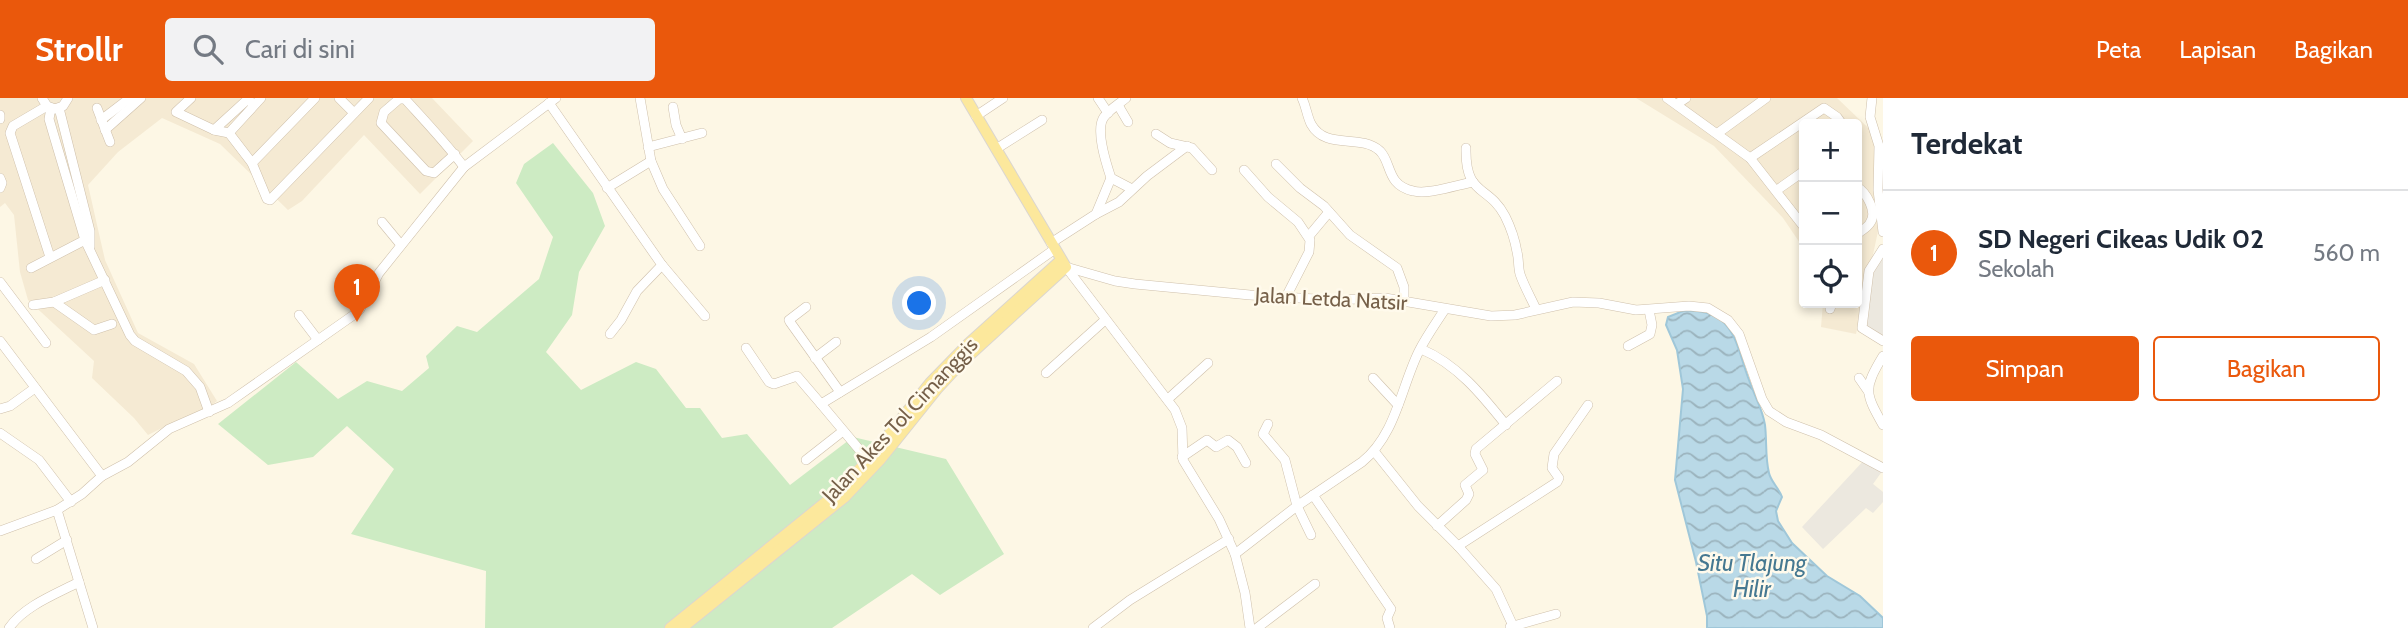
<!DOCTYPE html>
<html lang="id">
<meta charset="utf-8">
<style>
body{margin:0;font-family:Cabin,sans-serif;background:#f2f2f3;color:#1f2937}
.controls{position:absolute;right:21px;top:21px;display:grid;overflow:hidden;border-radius:7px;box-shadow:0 4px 10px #0003}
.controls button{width:63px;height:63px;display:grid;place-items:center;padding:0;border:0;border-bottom:2px solid #e0e1e3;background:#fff;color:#1f2937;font:35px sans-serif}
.you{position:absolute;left:920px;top:206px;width:24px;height:24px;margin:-18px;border:5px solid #fff;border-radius:50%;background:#1a73e8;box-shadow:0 0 0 10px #1a73e833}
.badge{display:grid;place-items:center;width:46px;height:46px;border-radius:50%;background:#ea580c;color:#fff;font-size:23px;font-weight:700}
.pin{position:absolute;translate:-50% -58px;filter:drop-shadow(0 2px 4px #0008)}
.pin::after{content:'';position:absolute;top:37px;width:24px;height:21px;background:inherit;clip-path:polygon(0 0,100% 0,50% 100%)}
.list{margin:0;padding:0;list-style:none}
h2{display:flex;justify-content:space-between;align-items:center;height:91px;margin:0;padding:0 28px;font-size:30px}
h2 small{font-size:23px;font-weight:400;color:#747a83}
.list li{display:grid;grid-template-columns:46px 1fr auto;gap:21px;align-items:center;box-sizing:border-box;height:126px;padding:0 28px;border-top:2px solid #e0e1e3}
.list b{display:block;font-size:26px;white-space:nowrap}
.list p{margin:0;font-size:23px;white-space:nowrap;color:#747a83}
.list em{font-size:23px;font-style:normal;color:#747a83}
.actions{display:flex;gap:14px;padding:21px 28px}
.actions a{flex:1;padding:16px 0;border:2px solid #ea580c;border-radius:7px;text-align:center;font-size:24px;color:#ea580c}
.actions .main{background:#ea580c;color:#fff}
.icon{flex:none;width:38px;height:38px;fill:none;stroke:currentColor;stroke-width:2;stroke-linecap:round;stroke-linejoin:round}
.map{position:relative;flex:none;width:1883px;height:530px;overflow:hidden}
header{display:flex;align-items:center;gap:42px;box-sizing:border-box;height:98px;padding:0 35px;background:#ea580c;color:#fff}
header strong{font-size:33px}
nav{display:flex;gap:38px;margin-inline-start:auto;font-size:24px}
.search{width:490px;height:63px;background:#f2f2f3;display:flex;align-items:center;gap:18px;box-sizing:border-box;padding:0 24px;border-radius:7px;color:#747a83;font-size:26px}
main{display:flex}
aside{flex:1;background:#fff}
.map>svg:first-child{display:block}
.residential{fill:#f5ead3}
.industrial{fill:#ece8df}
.green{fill:#cdebc3}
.water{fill:url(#water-waves);stroke:#9fc7d9;stroke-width:2}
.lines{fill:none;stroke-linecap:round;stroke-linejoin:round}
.minor-casing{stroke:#cfc0ab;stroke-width:10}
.major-casing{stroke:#dbd6d0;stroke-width:12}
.minor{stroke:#fff;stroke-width:9}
.major{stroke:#fce89c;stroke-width:10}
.labels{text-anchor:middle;stroke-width:5;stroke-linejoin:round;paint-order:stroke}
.street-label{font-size:21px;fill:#766049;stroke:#fffaec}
.water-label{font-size:23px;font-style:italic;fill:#457891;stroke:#fffaec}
</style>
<header>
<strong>Strollr</strong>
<div class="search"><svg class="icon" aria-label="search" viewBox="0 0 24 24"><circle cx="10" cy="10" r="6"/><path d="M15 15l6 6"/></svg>Cari di sini</div>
<nav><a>Peta</a><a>Lapisan</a><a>Bagikan</a></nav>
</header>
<main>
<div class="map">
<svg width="1883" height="530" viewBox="0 0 1883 530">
<defs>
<pattern id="water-waves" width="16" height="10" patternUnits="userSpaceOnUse" patternTransform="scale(1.75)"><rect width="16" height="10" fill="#b9d9e7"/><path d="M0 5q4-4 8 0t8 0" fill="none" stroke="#9bb3bd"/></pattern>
</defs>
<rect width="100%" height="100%" fill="#fdf7e5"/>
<!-- residential -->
<g class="residential">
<polygon points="0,0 432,0 473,43 420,96 364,37 302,103 288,112 220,46 162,20 118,54 88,87 105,162 138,235 194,266 217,303 199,317 170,326 148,337 134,320 92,280 94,263 28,202 20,174 14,117 5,105 0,109"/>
<polygon points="1636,0 1837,0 1882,43 1880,124 1856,236 1821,229 1823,205 1857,205 1857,26 1804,26 1804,151 1783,120 1714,48"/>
</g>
<!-- industrial -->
<g class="industrial">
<polygon points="1883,155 1883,242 1865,226 1867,183"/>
<polygon points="1867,359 1883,372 1873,386 1883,394 1883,404 1873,415 1866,410 1823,451 1802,429"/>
</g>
<!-- green -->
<polygon class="green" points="553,45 593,95 605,128 579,174 572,217 546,254 581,292 636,264 656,271 686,310 700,310 722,340 747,336 790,387 853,339 946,361 1004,456 940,497 912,476 832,530 485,530 486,473 351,436 394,371 347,328 313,359 268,367 218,326 296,264 338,301 367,283 402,293 429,270 426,258 457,228 477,234 539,181 553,139 516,85 524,66"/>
<!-- water -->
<path class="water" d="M1683,213C1735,210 1735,245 1749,282C1754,297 1763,312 1765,327C1767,344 1765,359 1769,375C1771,384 1779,390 1782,399L1776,413L1778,423L1792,445L1827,478L1860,498L1883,520V530H1707V518L1696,464L1675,382L1683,291L1677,252L1666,227L1668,219Z"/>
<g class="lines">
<defs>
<g id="minor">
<polyline points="42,0 47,8 55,11 63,8 68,0"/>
<polyline points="191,0 176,14 214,32"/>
<polyline points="339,0 354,15"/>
<polyline points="640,0 651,63 663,91 700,148"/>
<polyline points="1098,0 1108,15"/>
<path d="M1126,0C1119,6 1110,11 1104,19C1095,31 1106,65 1111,80L1132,91"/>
<path d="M1302,0C1306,8 1307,18 1311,26C1326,53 1360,35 1380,53C1392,65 1386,87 1413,93C1428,97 1457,87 1473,84"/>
<polyline points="1667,0 1750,60 1804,129"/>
<polyline points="1872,0 1870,19 1879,48 1878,92 1883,134"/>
<polyline points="549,5 662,167 637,193 621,222 610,236"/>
<polyline points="1677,6 1686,0"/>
<path d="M254,7L248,1L214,32L229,35C240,23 250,12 261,0"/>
<polyline points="1118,7 1128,24"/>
<polyline points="47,8 13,28 10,35 50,159"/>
<polyline points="673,9 676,27 682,41"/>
<polyline points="51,10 49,21 54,38 85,142 130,237 135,243 186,273 200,289 209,314"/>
<polyline points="59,10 90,133 90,149"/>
<polyline points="97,10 110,44"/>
<polyline points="0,17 0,21"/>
<polyline points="976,18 1003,0"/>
<polyline points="101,22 130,0"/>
<polyline points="105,32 141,0"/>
<polyline points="229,35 252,65 267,101 270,102 369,0"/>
<polyline points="1718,35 1766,0"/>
<polyline points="1156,36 1170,45 1192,50 1212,72"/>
<polyline points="648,49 702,35"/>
<path d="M1466,50C1465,99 1488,86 1505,118C1510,128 1515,142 1517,154C1519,161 1518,169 1520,176C1524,188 1531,200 1536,211"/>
<polyline points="996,51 1042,22"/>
<path d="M455,56L434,75L426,73L381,25L384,14L399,1H405C425,23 446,45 464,69"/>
<polyline points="1750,60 1824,10 1837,19 1842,26"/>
<polyline points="252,65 315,0"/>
<polyline points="1276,66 1300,90 1324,108 1350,137 1397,170 1404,189 1404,201"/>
<polyline points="1244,72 1268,99 1298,124 1310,142 1309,154 1286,199"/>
<polyline points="0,80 2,85 0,90"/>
<path d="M1857,89C1866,94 1878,114 1870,125C1868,129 1861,133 1857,136"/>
<polyline points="607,90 651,63"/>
<polyline points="1777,92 1804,73"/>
<polyline points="1096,116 1111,80"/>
<polyline points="382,124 401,147"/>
<polyline points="1309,138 1329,114"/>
<polyline points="1051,145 1096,116 1119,104 1147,78 1187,48"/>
<polyline points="1883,151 1869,173 1862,230 1883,243"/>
<polyline points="662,167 705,218"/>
<polyline points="1066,169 1115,183 1135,186 1250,197 1332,202 1385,200 1491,218 1515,217 1573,204 1599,205 1636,212 1689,208 1708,210 1728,222 1739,236 1762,301 1769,313 1786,324 1821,337 1883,370"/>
<polyline points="1066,169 1175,312 1182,330 1183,362 1219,421 1235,456 1245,495 1250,530"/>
<polyline points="31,170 85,142"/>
<polyline points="0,184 46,245"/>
<polyline points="54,204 94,232 112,226"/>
<polyline points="33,207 54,204 105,182"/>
<polyline points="806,209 789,222 790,224 840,294"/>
<polyline points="1830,211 1832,205"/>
<polyline points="299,217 318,242"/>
<polyline points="0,243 102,378"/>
<polyline points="1628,248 1650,236 1652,227 1649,212"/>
<polyline points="746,250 769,284 774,286 797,278 821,306"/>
<path d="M1421,251C1457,266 1482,297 1506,327"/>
<path d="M1883,258C1863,291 1865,295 1883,327"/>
<polyline points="815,260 836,244"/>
<polyline points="1046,275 1105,222"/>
<polyline points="1373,280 1398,307"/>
<polyline points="1859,280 1868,293"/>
<polyline points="1168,301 1208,265"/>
<polyline points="0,311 10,308 35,290"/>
<polyline points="1268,326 1263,336 1285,362 1297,408 1311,437"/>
<polyline points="0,335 39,362 71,404"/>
<polyline points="1374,353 1418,408 1458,448 1496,491 1514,530"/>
<polyline points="1182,359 1207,342 1216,349 1228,342 1237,349 1246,365"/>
<polyline points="806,362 843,333"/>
<polyline points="868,362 821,306 931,239 1055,151"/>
<polyline points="1313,397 1391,511 1387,520 1390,530"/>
<polyline points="57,412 93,530"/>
<polyline points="1437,428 1466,402 1469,396 1465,387 1483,372 1475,356 1476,351 1557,283"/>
<polyline points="0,433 57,412 82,396 102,378 128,364 169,331 228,305 355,216 360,211 379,175 464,69 556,0"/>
<polyline points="1458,448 1557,384 1559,380 1552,370 1554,356 1588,307"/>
<path d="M1235,456L1297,408L1362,364C1396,337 1401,289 1419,253C1426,239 1436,225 1445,211"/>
<polyline points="36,461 67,442"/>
<polyline points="1510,529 1556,516"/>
<path d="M9,530C24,508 56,496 79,484"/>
<polyline points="1093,530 1130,502 1229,441"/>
<polyline points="1257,530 1315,486"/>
</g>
<g id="major">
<polyline points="670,530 838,394 868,362 930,285 968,246 1061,162"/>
<polyline points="682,530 845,399 880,362 937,291 961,265 1066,169 966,0"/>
</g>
</defs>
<!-- minor casing -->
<use href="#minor" class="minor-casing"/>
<!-- major casing -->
<use href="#major" class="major-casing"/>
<!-- minor -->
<use href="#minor" class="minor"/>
<!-- major -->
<use href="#major" class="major"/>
</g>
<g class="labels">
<!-- street labels -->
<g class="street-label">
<text transform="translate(1331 201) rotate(3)" y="7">Jalan Letda Natsir</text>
<text transform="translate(900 322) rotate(-47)" y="7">Jalan Akes Tol Cimanggis</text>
</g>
<!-- water labels -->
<g class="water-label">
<text x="1752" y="473">Situ Tlajung<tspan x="1752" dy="26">Hilir</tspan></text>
</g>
</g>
</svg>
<div class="controls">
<button>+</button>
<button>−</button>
<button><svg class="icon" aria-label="locate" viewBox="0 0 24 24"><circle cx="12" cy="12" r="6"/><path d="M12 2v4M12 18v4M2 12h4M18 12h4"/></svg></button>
</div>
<div class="you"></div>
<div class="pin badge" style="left:357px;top:224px">1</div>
</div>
<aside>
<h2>Terdekat<small></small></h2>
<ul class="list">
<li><span class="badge">1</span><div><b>SD Negeri Cikeas Udik 02</b><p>Sekolah</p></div><em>560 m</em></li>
</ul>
<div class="actions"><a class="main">Simpan</a><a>Bagikan</a></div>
</aside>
</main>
